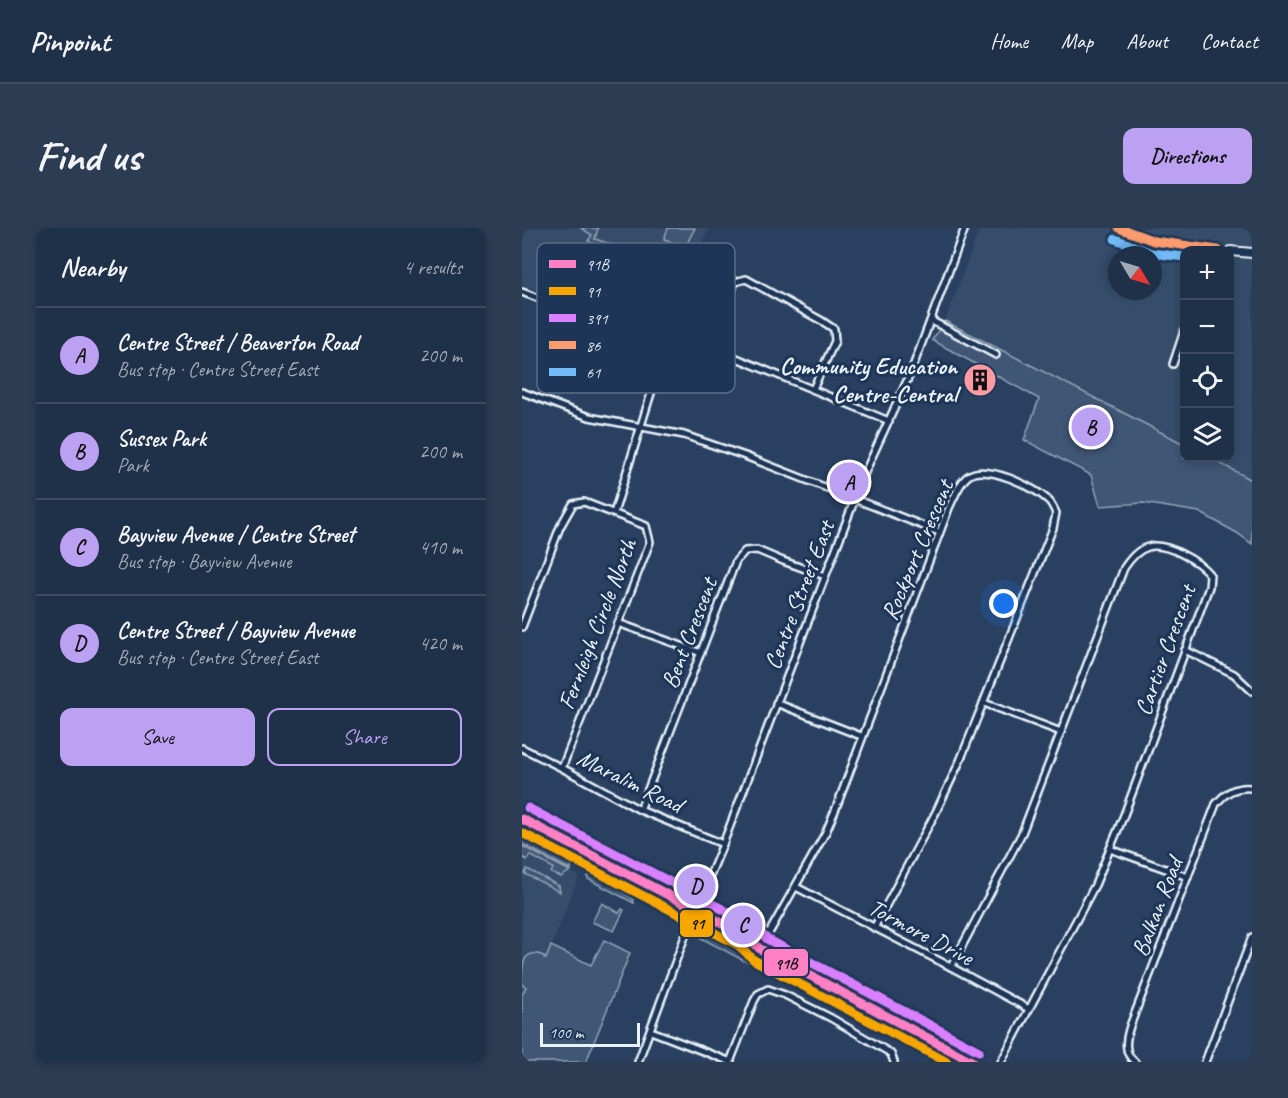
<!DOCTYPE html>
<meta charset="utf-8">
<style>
body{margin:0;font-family:Caveat,sans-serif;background:#2c3c53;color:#f1f3f6}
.controls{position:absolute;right:18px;top:18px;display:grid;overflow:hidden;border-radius:12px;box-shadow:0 3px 9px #0003}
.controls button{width:54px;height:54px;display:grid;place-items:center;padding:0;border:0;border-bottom:2px solid #3c4b61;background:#1f3049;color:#f1f3f6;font:30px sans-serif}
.compass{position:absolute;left:586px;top:18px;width:54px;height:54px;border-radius:50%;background:#1f3049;box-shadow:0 3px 9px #0003;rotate:128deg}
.scale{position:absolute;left:18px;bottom:15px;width:100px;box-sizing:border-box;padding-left:6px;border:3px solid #e8f1f8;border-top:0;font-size:16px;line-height:21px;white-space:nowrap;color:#e8f1f8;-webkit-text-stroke:4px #1d3557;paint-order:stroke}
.you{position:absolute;left:482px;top:376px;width:21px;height:21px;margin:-15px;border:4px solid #fff;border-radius:50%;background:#1a73e8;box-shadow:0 0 0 9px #1a73e833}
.badge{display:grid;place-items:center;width:39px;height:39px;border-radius:50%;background:#bca0f2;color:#111;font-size:20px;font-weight:700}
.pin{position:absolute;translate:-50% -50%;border:3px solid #fff;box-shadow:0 2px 6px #0006}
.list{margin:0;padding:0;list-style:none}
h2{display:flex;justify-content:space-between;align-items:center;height:78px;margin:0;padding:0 24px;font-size:26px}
h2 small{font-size:20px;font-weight:400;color:#a1a9b4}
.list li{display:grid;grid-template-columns:39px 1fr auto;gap:18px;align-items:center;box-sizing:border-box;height:96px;padding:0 24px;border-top:2px solid #3c4b61}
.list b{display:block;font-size:22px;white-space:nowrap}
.list p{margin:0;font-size:20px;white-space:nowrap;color:#a1a9b4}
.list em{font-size:20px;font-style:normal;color:#a1a9b4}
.actions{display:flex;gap:12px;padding:18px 24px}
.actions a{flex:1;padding:14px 0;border:2px solid #bca0f2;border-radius:12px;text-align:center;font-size:21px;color:#bca0f2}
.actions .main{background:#bca0f2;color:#111}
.icon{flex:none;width:33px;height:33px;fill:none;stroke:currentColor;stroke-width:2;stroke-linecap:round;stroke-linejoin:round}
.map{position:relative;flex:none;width:730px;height:834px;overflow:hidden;border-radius:12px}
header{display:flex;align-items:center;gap:36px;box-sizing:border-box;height:84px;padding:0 30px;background:#1f3049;border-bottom:2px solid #3c4b61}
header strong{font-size:28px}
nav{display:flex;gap:33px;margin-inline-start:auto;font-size:21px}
.intro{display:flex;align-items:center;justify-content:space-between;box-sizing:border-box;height:144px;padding:0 36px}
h1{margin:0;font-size:42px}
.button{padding:15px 27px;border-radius:12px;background:#bca0f2;color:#111;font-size:21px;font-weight:700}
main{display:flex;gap:36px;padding:0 36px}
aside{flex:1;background:#1f3049;border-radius:12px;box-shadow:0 3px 9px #0003}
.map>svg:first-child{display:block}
.built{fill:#364d6b;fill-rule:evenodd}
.green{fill:#415774;stroke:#94a4b6;stroke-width:1.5}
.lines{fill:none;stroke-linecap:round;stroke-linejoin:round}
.street-casing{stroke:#e8f1f8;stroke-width:10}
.secondary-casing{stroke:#e8f1f8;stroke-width:12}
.street{stroke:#1d3557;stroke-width:5}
.secondary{stroke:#1d3557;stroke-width:8}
.bus-1-casing{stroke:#1d3557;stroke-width:14}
.bus-2-casing{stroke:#1d3557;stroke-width:14}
.bus-3-casing{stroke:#1d3557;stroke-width:14}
.bus-4-casing{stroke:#1d3557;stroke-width:14}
.bus-5-casing{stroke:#1d3557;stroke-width:14}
.bus-1{stroke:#ff80c5;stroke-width:9}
.bus-2{stroke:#f7a600;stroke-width:9}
.bus-3{stroke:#d880ff;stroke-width:9}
.bus-4{stroke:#fc9b6d;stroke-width:9}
.bus-5{stroke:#73baf8;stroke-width:9}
.labels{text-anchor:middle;stroke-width:6;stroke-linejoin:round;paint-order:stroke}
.poi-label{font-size:24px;font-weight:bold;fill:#e8f1f8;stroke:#1d3557;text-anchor:end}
.street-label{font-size:24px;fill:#e8f1f8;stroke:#1d3557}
.key{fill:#1d3557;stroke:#5a6d87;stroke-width:1.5}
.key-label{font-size:16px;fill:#e8f1f8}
.line-badge{stroke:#1d3557;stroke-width:2}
.pale-badge-label{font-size:16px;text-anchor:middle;font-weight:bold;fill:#111}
</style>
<header>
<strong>Pinpoint</strong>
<nav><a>Home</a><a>Map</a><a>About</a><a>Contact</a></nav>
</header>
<div class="intro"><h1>Find us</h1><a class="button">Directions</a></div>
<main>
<aside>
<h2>Nearby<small>4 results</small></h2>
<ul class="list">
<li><span class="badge">A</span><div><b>Centre Street / Beaverton Road</b><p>Bus stop · Centre Street East</p></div><em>200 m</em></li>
<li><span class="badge">B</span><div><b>Sussex Park</b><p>Park</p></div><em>200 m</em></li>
<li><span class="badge">C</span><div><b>Bayview Avenue / Centre Street</b><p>Bus stop · Bayview Avenue</p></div><em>410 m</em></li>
<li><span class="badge">D</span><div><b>Centre Street / Bayview Avenue</b><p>Bus stop · Centre Street East</p></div><em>420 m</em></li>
</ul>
<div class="actions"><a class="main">Save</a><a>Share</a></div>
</aside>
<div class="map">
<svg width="730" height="834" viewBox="0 0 730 834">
<rect width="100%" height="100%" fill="#294061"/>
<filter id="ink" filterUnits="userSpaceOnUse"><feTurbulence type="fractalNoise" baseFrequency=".0167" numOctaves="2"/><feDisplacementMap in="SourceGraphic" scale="12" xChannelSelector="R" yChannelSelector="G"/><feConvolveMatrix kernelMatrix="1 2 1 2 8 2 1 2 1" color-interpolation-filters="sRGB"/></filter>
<g filter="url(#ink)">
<!-- built -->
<g class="built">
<polygon points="0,0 187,0 145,97 92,89 19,65 0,56"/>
<path d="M458,0H730V252L688,230H708V22H662V216L423,93ZM595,27H631V63H595Z"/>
<polygon points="0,618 57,648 11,765 64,834 0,834"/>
</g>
<!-- green -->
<g class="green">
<polygon points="59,0 76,0 73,11 101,20 97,27 126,39 124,46 74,35 80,21 66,13 70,7"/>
<polygon points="146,0 173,0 163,19 142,11"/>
<polygon points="423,93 662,216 662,230 688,230 730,252 730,316 715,305 677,284 621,275 578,278 569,247 502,212 517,171 410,112"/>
<polygon points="0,612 13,616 50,635 49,642 0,616"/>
<polygon points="0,618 48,643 39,649 29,645 31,640 8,627 5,632 0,629"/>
<polygon points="5,641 37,658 38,664 3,646"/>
<polygon points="69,646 72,646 111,671 112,675 66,651 65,649"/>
<polygon points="80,675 97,685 100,681 102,682 92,703 70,694"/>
<polygon points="181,704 418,827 427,834 413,834 179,710"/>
<path d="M82,712L108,725L64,834H0V767L4,759L0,757C0,738 0,719 22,728V730L24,731L29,718L69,737Z"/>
</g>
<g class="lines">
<defs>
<g id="street">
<polyline points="0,64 73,92 118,100 188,119 367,193"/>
<polyline points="410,93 474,127"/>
<polyline points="188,119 210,61 213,54 224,51 300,93 312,101 313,113 291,161"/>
<polyline points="651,136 662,103"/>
<polyline points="0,164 67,189 162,207 223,228 417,304"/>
<polyline points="92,285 147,107"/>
<polyline points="96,395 179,425"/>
<polyline points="0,399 38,299 51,276 62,274 124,298 128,314 40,540"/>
<polyline points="663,422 712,446 730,463"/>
<polyline points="254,475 339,508"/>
<polyline points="462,475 539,504"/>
<polyline points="0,520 40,540 118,582 201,616"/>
<polyline points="118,582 214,333 223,323 235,322 261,333 303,348"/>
<polyline points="588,621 666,649"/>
<polyline points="274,659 429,739 507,781"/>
<path d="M238,721L304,604L314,580L427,280C432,270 437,255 446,248C464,235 513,259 527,273C530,276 532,281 534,285L531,300L438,533L414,584L352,700"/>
<path d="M429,739L500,605L602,340C608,331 615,322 626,319C644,314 677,333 688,347L687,359L602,587L573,657L479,834"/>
<polyline points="129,803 209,834"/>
<polyline points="116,834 165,703 201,616 344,242 389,144 443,0"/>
<polyline points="208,834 232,773 236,766 246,761 263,767 309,790 365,823 369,826 372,834"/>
<path d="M613,834C601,825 604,811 608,798L694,576C704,564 714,558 730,560"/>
<polyline points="683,834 730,709"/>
</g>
<g id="secondary">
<polyline points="597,0 632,13 696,22"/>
<polyline points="708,23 730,25"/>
<polyline points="0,591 223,707 238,721 451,834"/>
<polyline points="0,603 218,717 234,719"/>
</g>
</defs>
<!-- street casing -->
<use href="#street" class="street-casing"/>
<!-- secondary casing -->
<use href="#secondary" class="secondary-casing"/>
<!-- street -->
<use href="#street" class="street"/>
<!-- secondary -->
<use href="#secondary" class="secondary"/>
<defs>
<polyline id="bus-1" points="0,591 223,707 238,721 451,834"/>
<polyline id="bus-2" points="0,605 216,717 232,732 425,834"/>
<polyline id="bus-3" points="6,580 229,696 245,711 457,823"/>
<polyline id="bus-4" points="597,0 632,13 696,22"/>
<polyline id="bus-5" points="593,11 629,25 662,29"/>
</defs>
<!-- bus-1 casing -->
<use href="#bus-1" class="bus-1-casing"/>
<!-- bus-2 casing -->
<use href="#bus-2" class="bus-2-casing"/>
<!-- bus-3 casing -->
<use href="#bus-3" class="bus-3-casing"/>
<!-- bus-4 casing -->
<use href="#bus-4" class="bus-4-casing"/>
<!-- bus-5 casing -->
<use href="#bus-5" class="bus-5-casing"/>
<!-- bus-1 -->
<use href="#bus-1" class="bus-1"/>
<!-- bus-2 -->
<use href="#bus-2" class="bus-2"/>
<!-- bus-3 -->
<use href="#bus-3" class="bus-3"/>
<!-- bus-4 -->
<use href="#bus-4" class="bus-4"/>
<!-- bus-5 -->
<use href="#bus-5" class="bus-5"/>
</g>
</g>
<!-- icons -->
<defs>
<symbol id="building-disc" viewBox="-11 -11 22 22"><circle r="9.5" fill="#ff9aa2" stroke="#1d3557"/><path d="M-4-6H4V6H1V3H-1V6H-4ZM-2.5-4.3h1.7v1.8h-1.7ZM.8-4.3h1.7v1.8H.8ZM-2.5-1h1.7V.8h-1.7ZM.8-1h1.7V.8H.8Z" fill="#111"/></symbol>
</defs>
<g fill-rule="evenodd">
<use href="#building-disc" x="439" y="133" width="38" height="38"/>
</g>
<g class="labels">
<!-- poi labels -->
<g class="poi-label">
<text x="435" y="146">Community Education<tspan x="435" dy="28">Centre-Central</tspan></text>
</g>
<!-- street labels -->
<g class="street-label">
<text transform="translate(395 322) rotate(-67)" y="8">Rockport Crescent</text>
<text transform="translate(277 367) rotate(-69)" y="8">Centre Street East</text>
<text transform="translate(75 396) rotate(-69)" y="8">Fernleigh Circle North</text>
<text transform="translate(167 405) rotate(-69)" y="8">Bent Crescent</text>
<text transform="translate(643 422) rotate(-70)" y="8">Cartier Crescent</text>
<text transform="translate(108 553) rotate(26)" y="8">Maralim Road</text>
<text transform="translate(635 679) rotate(-69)" y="8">Balkan Road</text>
<text transform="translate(399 704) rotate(28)" y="8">Tormore Drive</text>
</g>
</g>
<!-- legend -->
<rect x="15" y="15" width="198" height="150" rx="9" class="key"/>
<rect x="27" y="32" width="27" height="8" fill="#ff80c5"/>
<rect x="27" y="59" width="27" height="8" fill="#f7a600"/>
<rect x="27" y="86" width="27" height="8" fill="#d880ff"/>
<rect x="27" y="113" width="27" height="8" fill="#fc9b6d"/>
<rect x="27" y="140" width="27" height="8" fill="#73baf8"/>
<g class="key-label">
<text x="64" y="42">91B</text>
<text x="64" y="69">91</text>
<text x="64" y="96">391</text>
<text x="64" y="123">86</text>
<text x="64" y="150">61</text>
</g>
<g class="line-badge">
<rect x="157" y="681" width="35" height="29" rx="6" fill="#f7a600"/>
<rect x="241" y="720" width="46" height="29" rx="6" fill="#ff80c5"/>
</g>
<g class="pale-badge-label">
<text x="175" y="701">91</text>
<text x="264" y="741">91B</text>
</g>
</svg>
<div class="controls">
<button>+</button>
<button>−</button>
<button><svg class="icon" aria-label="locate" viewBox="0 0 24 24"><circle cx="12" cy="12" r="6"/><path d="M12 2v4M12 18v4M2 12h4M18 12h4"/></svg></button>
<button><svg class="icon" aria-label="layers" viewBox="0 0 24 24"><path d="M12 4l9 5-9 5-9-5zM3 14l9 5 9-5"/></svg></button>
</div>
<svg class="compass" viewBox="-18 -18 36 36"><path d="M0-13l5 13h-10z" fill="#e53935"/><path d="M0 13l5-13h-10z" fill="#a1a9b4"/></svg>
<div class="scale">100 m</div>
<div class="you"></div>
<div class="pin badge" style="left:327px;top:254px">A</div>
<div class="pin badge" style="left:569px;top:199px">B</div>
<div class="pin badge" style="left:221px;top:697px">C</div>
<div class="pin badge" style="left:174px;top:658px">D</div>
</div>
</main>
